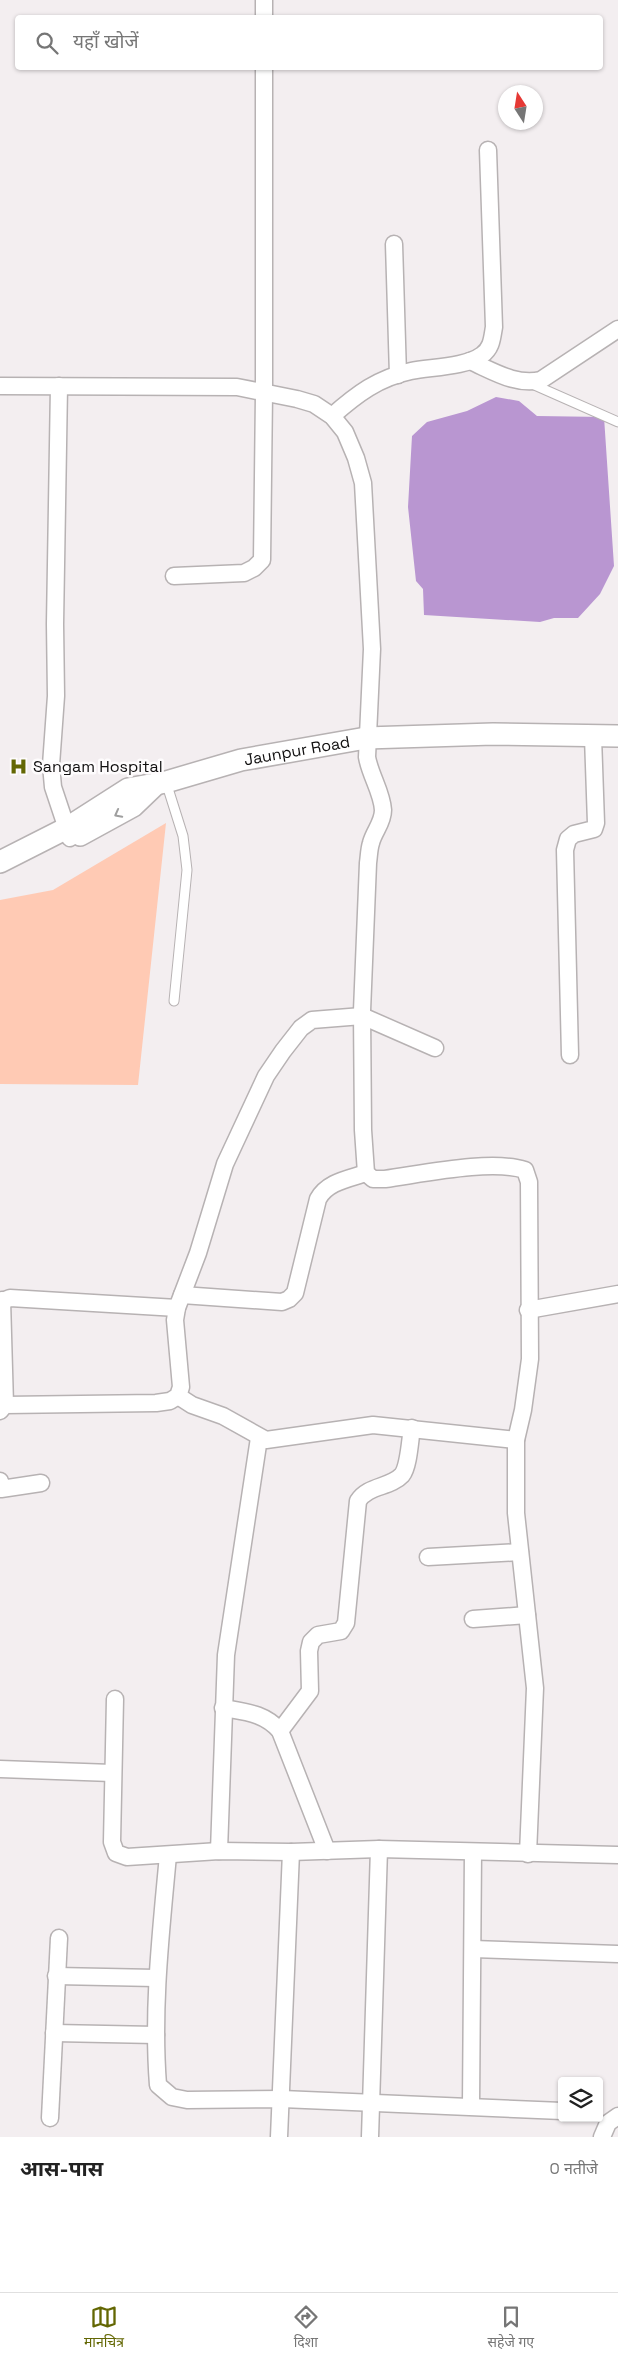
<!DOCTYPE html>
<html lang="hi">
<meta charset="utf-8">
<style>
body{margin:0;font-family:"Space Grotesk","Noto Sans Devanagari",sans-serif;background:#f2f2f2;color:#222}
.controls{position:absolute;right:15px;bottom:15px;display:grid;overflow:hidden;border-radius:5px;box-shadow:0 1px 4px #0004}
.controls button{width:45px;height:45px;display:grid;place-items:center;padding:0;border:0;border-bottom:1px solid #e0e0e0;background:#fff;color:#222;font:25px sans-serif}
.compass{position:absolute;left:498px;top:85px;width:45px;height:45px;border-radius:50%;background:#fff;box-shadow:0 1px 4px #0004;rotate:348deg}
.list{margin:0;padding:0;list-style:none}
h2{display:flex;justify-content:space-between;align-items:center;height:65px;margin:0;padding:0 20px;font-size:21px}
h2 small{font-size:16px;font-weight:400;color:#767676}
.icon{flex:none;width:28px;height:28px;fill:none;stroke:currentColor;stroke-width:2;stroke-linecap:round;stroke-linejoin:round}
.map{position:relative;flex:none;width:618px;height:2137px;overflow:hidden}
.search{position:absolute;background:#fff;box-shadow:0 1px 4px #0004;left:15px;right:15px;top:15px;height:55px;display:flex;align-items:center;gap:12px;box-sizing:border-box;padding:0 18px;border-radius:5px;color:#767676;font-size:19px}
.sheet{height:155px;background:#fff}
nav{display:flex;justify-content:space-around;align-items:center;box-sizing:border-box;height:70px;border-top:1px solid #e0e0e0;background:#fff;font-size:14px;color:#767676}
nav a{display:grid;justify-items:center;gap:2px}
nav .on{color:#636703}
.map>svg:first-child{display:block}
.green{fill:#ffcab4}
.water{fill:#b996d1}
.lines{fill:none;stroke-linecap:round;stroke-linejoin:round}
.service-casing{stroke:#b7b2b3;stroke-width:11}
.minor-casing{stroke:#b7b2b3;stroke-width:19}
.tertiary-casing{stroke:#b7b2b3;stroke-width:24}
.service{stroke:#fff;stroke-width:9}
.minor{stroke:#fff;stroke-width:16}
.tertiary{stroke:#fff;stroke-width:21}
.oneway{stroke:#9f9f9f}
.labels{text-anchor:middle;stroke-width:5;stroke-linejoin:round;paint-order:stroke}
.street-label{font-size:16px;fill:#100f0f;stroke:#fefcfd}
.poi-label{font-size:16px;fill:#100f0f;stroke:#fefcfd;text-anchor:start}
</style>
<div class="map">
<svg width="618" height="2137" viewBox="0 0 618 2137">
<rect width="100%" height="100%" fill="#f3eef0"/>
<!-- green -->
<polygon class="green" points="166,823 138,1085 0,1084 0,900 53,890"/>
<!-- water -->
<polygon class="water" points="496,397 519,401 537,416 604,417 614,566 600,594 578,618 554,618 540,622 424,615 423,589 416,581 408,507 412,436 427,422 467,411"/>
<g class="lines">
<defs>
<g id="service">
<polyline points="532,384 618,422"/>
<polyline points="166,782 183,836 187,870 174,1001"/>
</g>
<g id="minor">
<polyline points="264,0 264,18"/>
<polyline points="394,244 398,375"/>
<path d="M470,361C493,371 516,386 541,380L618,329"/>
<path d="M0,386L237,387L297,399L314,404L332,416L345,432L356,458L363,483L372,649L367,757C370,775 382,792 383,810C383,823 374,831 371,843C369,849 369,856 368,863L362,1011L363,1130L366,1173L373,1179H385C422,1174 491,1159 525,1170L529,1182L530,1359L523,1410L516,1440V1513L535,1688L528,1854"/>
<polyline points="59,386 55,624 56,696 51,765 53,787 70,838"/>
<path d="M332,416C357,394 378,378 411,371C431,367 466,367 482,355C492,348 492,338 494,327L488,150"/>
<polyline points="174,576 244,573 254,568 262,560 264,393 264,68"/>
<polyline points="570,1055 565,850 568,839 574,834 594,829 596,823 593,737"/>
<path d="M182,1295L282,1302L289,1299L295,1293L318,1199C327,1182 348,1179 366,1173"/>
<polyline points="2,1300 5,1405"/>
<polyline points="0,1302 10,1298 177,1308"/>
<polyline points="528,1310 618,1294"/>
<polyline points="178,1396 192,1405 223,1416 266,1440 373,1425 516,1440"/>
<polyline points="0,1411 5,1405 156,1403 170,1401 178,1396 181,1387 175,1320 177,1308 198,1253 225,1164 266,1076 283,1051 301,1028 312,1020 362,1016 435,1048"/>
<polyline points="0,1481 1,1489 41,1483"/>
<polyline points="428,1557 520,1552"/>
<polyline points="473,1619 527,1615"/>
<polyline points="115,1699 112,1842 116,1853 127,1857 219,1851 291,1852 379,1849 618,1855"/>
<path d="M223,1708C245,1712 265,1713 280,1731L327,1851"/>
<path d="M280,1731L310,1691L309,1651L311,1642L318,1635L341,1631L346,1623L358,1501C368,1485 390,1488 402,1475C409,1466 410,1439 412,1428"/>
<polyline points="0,1769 112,1773"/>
<polyline points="219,1851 226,1655 259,1438"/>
<path d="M168,1855C161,1932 152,2008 158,2085L172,2097L187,2100L282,2099L562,2111"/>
<polyline points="473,1949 618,1954"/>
<polyline points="56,1976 156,1978"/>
<polyline points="54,2033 156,2035"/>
<polyline points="471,2106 473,1852"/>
<polyline points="50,2118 59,1938"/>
<polyline points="279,2137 291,1852"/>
<polyline points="370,2137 379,1849"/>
<polyline points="602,2137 608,2123 618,2116"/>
</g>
<g id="tertiary">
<polyline points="80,835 133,806 156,784"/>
<path id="s1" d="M0,862L67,828L128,789L166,782L241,760L366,738L493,734L618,736"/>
</g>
</defs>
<!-- service casing -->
<use href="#service" class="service-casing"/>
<!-- minor casing -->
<use href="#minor" class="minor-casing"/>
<!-- tertiary casing -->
<use href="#tertiary" class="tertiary-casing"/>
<!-- service -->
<use href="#service" class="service"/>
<!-- minor -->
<use href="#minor" class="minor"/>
<!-- tertiary -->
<use href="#tertiary" class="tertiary"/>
</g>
<!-- one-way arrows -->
<defs><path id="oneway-chevron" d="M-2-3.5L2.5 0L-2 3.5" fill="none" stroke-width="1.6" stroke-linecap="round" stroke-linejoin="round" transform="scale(1.25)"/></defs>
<use class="oneway" href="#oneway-chevron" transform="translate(118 814) rotate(152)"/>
<!-- icons -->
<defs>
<symbol id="hospital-bare" viewBox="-9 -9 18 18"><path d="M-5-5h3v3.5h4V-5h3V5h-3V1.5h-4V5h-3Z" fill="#636703" stroke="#fefcfd" stroke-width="2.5" paint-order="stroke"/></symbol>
</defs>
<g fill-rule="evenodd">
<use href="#hospital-bare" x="6" y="754" width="25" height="25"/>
</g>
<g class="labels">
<!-- street labels -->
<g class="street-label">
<text dy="6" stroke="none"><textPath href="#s1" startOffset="321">Jaunpur Road</textPath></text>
</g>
<!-- poi labels -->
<g class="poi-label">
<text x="33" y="772">Sangam Hospital</text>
</g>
</g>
</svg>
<div class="controls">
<button><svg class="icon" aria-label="layers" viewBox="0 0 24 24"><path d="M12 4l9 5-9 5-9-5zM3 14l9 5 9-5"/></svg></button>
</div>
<svg class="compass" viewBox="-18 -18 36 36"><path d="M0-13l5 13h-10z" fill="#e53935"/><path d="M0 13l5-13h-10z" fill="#767676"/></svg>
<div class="search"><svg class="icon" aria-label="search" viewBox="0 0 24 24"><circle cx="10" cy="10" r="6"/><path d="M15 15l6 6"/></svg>यहाँ खोजें</div>
</div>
<section class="sheet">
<h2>आस-पास<small>0 नतीजे</small></h2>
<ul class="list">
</ul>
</section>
<nav>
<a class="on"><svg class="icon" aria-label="map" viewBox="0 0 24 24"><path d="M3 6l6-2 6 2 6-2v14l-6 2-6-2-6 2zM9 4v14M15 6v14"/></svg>मानचित्र</a>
<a><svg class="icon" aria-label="directions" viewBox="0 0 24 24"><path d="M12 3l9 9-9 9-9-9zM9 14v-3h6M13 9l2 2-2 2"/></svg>दिशा</a>
<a><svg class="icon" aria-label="saved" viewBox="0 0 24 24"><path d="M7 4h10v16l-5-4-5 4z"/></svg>सहेजे गए</a>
</nav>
